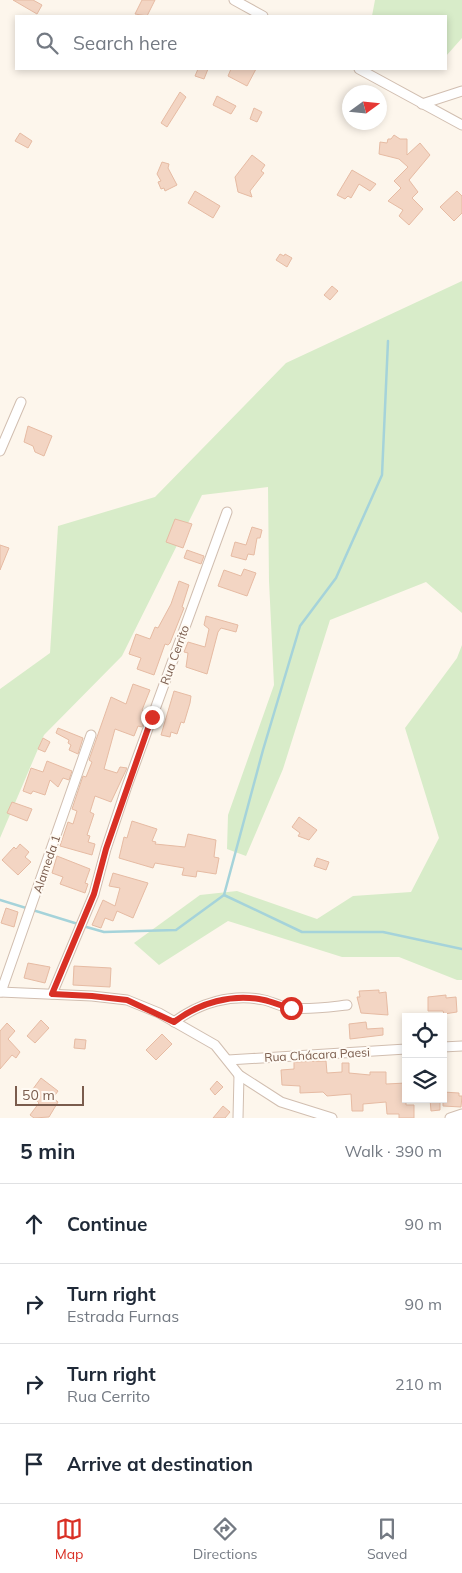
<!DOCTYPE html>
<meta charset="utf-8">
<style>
body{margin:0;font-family:Mulish,sans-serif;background:#f2f2f3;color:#1f2937}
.controls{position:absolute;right:15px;bottom:15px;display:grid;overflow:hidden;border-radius:0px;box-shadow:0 2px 8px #0003}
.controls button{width:45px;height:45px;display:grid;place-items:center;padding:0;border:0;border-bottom:1px solid #e0e1e3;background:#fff;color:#1f2937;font:25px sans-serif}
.compass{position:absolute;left:342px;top:85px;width:45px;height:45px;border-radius:50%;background:#fff;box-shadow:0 2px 8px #0003;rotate:75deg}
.scale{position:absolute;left:15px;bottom:12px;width:69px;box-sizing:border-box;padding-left:5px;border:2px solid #7a5c4d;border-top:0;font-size:14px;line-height:18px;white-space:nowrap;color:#7a5c4d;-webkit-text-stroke:4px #fffaf3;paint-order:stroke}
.stop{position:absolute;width:15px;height:15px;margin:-11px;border:4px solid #d93025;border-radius:50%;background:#fff}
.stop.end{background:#d93025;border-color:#fff;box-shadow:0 1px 5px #0008}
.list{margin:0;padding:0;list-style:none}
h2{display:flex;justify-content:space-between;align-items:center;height:65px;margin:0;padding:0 20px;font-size:21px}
h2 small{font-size:16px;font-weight:400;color:#747a83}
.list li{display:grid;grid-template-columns:32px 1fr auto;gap:15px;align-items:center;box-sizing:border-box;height:80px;padding:0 20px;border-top:1px solid #e0e1e3}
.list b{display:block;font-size:19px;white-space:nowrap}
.list p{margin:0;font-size:16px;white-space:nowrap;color:#747a83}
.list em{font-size:16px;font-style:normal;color:#747a83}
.icon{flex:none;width:28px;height:28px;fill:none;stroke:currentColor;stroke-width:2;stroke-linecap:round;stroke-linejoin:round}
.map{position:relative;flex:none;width:462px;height:1118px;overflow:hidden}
.search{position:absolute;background:#fff;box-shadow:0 2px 8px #0003;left:15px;right:15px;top:15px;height:55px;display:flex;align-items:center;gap:12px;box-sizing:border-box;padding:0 18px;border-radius:0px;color:#747a83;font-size:19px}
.sheet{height:385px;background:#fff}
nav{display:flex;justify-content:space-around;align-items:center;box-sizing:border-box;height:70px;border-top:1px solid #e0e1e3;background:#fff;font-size:14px;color:#747a83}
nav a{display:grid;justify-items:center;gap:2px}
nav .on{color:#d93025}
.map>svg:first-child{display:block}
.green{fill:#d8ecc9}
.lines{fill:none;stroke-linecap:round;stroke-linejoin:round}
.stream{stroke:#a5d3da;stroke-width:2.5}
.building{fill:#f3d5c3;stroke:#e6bba3}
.minor-casing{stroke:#d1beb0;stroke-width:11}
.minor{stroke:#fff;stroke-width:9}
.route{stroke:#d93025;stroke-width:6}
.labels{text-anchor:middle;stroke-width:4;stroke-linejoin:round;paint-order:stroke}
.street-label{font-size:12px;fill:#7a5c4d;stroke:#fffaf3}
</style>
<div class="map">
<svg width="462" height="1118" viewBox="0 0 462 1118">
<rect width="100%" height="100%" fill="#fdf6ec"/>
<!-- green -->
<g class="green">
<polygon points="375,0 462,0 462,38 446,56 446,16 372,16"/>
<polygon points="462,281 462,613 426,582 330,620 283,769 246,856 227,849 228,815 274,685 269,581 268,487 202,495 122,656 44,735 0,838 0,689 50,653 58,526 155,497 286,363"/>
<polygon points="462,645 462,980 457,980 399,957 342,957 228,921 159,965 134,943 200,895 237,891 317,919 353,896 411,892 439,838 405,728 457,658"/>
</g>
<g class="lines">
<!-- stream -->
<g class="stream">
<polyline points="224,895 263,750 300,626 336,578 382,475 388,341"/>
<polyline points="0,900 78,924"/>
<polyline points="83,926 104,932 176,930 224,895 302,932 383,932 462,949"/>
</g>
</g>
<!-- building -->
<g class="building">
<polygon points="13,0 33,0 42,5 37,14"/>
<polygon points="142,0 155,0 147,16 135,14"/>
<polygon points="198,69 208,69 204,79 195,76"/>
<polygon points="231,69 256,69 247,86 228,76"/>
<polygon points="180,92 186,97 167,127 161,123"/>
<polygon points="217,96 236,106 231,114 213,105"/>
<polygon points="254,108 262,112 257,122 250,119"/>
<polygon points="20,133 32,141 28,148 15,141"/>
<polygon points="394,135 400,139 407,139 407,155 420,143 430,155 409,180 418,192 412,198 423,209 409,225 399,216 403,210 388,201 401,188 394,181 408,167 399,159 379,154 380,142 387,143 388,139 391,139"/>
<polygon points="252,155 265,165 261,171 264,173 250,191 252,197 238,192 235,177"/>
<polygon points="162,162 169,164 168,168 177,185 165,191 164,188 161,189 158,182 161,181 157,174"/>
<polygon points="352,170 376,184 370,191 359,184 351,198 348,196 345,199 337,195"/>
<polygon points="195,191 220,206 213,218 188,203"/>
<polygon points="457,191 462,196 462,213 454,221 440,207"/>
<polygon points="280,254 284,256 285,254 292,258 287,267 276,260"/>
<polygon points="332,286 338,291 330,300 324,295"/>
<polygon points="28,426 52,436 44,456 35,452 33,446 24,442"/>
<polygon points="175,519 192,524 183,548 166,542"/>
<polygon points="252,527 262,530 260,538 257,538 254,555 248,554 246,560 231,556 235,542 246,545"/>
<polygon points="0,545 9,548 0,570"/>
<polygon points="187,550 204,556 201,564 184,558"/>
<polygon points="244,569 256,573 247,596 218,586 224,570 241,576"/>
<polygon points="179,581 189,585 182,607 184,608 170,643 168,645 165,644 154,675 137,669 141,658 129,654 136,634 150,639 155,627 158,628 171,604"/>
<polygon points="206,616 238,625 236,632 221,628 218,632 207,674 186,667 188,653 184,652 188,642 205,647 209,629 204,625"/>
<polygon points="133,684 150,690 142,710 144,711 142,717 145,718 142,727 138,726 134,736 115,729 104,769 117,773 120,767 127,768 111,802 95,796 90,812 94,814 87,835 90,836 88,842 95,844 92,855 60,846 68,822 73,824 77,811 72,809 83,776 86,777 92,762 89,760 111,697 126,704"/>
<polygon points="174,691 191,696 190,703 184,723 181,722 177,734 171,732 170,737 161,735"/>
<polygon points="58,728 83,738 78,754 69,750 71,745 68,743 69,740 56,733"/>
<polygon points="43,738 50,742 45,752 38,749"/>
<polygon points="47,761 72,771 69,780 63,778 58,787 50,780 45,795 33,791 31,794 23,791 31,768 43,772"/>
<polygon points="12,802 32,809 27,821 7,813"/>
<polygon points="299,817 317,830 309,840 298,836 300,833 292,827"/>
<polygon points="132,821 157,829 152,841 156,842 155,844 185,847 188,834 216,840 214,857 219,858 216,874 197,871 196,877 182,875 184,868 155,863 153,868 119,858 124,837 127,838"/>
<polygon points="20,844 29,852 25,857 31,862 18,875 2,860 14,847 16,849"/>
<polygon points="57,856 90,869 85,883 88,884 85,893 60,884 63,877 52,873"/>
<polygon points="317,858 329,862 326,870 314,866"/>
<polygon points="113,873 148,883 133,918 117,911 113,921 105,918 101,928 92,925 103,900 115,906 120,888 109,886"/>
<polygon points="6,908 18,912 14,927 1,923"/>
<polygon points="28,963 50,967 45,983 24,978"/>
<polygon points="74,966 111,968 110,987 73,985"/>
<polygon points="379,990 379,993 386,992 388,1015 361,1013 357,997 360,997 359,991"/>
<polygon points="446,995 446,998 456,997 457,1012 444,1014 443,1011 428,1011 428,997"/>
<polygon points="41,1020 49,1028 35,1043 27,1036"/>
<polygon points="366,1022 367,1029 383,1028 383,1035 350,1039 349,1024"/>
<polygon points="7,1023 15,1031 8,1039 20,1052 16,1058 12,1055 0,1069 0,1031"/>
<polygon points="162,1034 172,1044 156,1060 146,1050"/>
<polygon points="75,1039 86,1040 85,1049 74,1048"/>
<polygon points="326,1061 327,1073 342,1072 342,1063 349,1063 349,1073 370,1075 370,1072 386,1072 386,1084 406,1083 406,1105 414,1105 414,1118 399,1118 399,1114 387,1114 386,1102 363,1104 363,1111 352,1111 351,1094 327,1096 323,1092 300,1093 300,1086 282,1085 281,1070 294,1069 294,1062"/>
<polygon points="41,1078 58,1091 53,1098 58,1102 49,1117 34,1118 30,1115 39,1103 30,1093"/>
<polygon points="217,1081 223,1087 215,1095 210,1089"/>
<polygon points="443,1092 459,1093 459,1096 462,1096 461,1107 443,1106"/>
<polygon points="430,1099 440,1099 440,1110 431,1111"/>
<polygon points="223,1106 230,1112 225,1118 213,1118"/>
</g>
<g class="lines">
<defs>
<g id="minor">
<polyline points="234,0 263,16"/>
<polyline points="359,69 462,125"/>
<polyline points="422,104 462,91"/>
<polyline points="0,451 21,402"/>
<polyline points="0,992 92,996 127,1000 159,1013 215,1045 239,1075 281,1102 332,1118"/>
<polyline points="1,992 91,735"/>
<polyline points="52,994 94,894 106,849 127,786 227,512"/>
<path d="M174,1022C199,1003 232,993 264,1000C273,1002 281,1007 290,1008C309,1010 329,1007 347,1005"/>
<polyline points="443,1047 462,1046"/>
<polyline points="228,1060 406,1049"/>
<polyline points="238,1118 239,1075"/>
<polyline points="450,1118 462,1114"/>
</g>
</defs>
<!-- minor casing -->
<use href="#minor" class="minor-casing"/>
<!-- minor -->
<use href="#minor" class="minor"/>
</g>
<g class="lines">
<!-- route -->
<path class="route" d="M152,717L106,849L94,894L52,994L92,996L127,1000L174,1022C199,1003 232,993 264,1000C273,1002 281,1006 291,1008"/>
</g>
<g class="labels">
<!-- street labels -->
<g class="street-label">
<text transform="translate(175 655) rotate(-70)" y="4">Rua Cerrito</text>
<text transform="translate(47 864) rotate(-71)" y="4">Alameda 1</text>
<text transform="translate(317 1055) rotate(-3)" y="4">Rua Chácara Paesi</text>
</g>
</g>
</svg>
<div class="controls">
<button><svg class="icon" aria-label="locate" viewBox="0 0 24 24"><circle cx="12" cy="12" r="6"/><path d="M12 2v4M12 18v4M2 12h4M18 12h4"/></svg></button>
<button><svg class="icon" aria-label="layers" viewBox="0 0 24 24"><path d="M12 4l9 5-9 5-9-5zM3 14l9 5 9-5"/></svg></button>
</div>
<svg class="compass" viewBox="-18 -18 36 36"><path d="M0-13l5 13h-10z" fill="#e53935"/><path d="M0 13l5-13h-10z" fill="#747a83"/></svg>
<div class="scale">50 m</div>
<div class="stop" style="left:291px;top:1008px"></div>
<div class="stop end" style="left:152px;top:717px"></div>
<div class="search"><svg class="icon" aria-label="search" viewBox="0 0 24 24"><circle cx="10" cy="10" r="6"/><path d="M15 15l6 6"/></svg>Search here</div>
</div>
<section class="sheet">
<h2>5 min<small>Walk · 390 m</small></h2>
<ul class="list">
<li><svg class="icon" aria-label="ahead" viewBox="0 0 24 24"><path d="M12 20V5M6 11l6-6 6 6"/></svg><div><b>Continue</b></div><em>90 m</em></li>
<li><svg class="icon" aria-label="right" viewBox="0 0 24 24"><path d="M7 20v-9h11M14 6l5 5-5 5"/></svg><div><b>Turn right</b><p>Estrada Furnas</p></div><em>90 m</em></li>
<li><svg class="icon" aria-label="right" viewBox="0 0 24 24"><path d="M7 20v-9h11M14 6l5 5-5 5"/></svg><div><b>Turn right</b><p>Rua Cerrito</p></div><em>210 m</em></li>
<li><svg class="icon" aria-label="arrive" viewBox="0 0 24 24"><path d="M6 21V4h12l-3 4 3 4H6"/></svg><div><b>Arrive at destination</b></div></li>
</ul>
</section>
<nav>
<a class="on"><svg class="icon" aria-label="map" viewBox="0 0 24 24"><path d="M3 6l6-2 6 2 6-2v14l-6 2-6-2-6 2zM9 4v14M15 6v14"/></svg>Map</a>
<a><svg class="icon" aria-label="directions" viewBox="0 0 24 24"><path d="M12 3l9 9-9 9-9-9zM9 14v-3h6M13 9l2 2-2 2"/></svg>Directions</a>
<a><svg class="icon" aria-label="saved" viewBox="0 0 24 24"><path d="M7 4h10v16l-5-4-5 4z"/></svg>Saved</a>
</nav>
